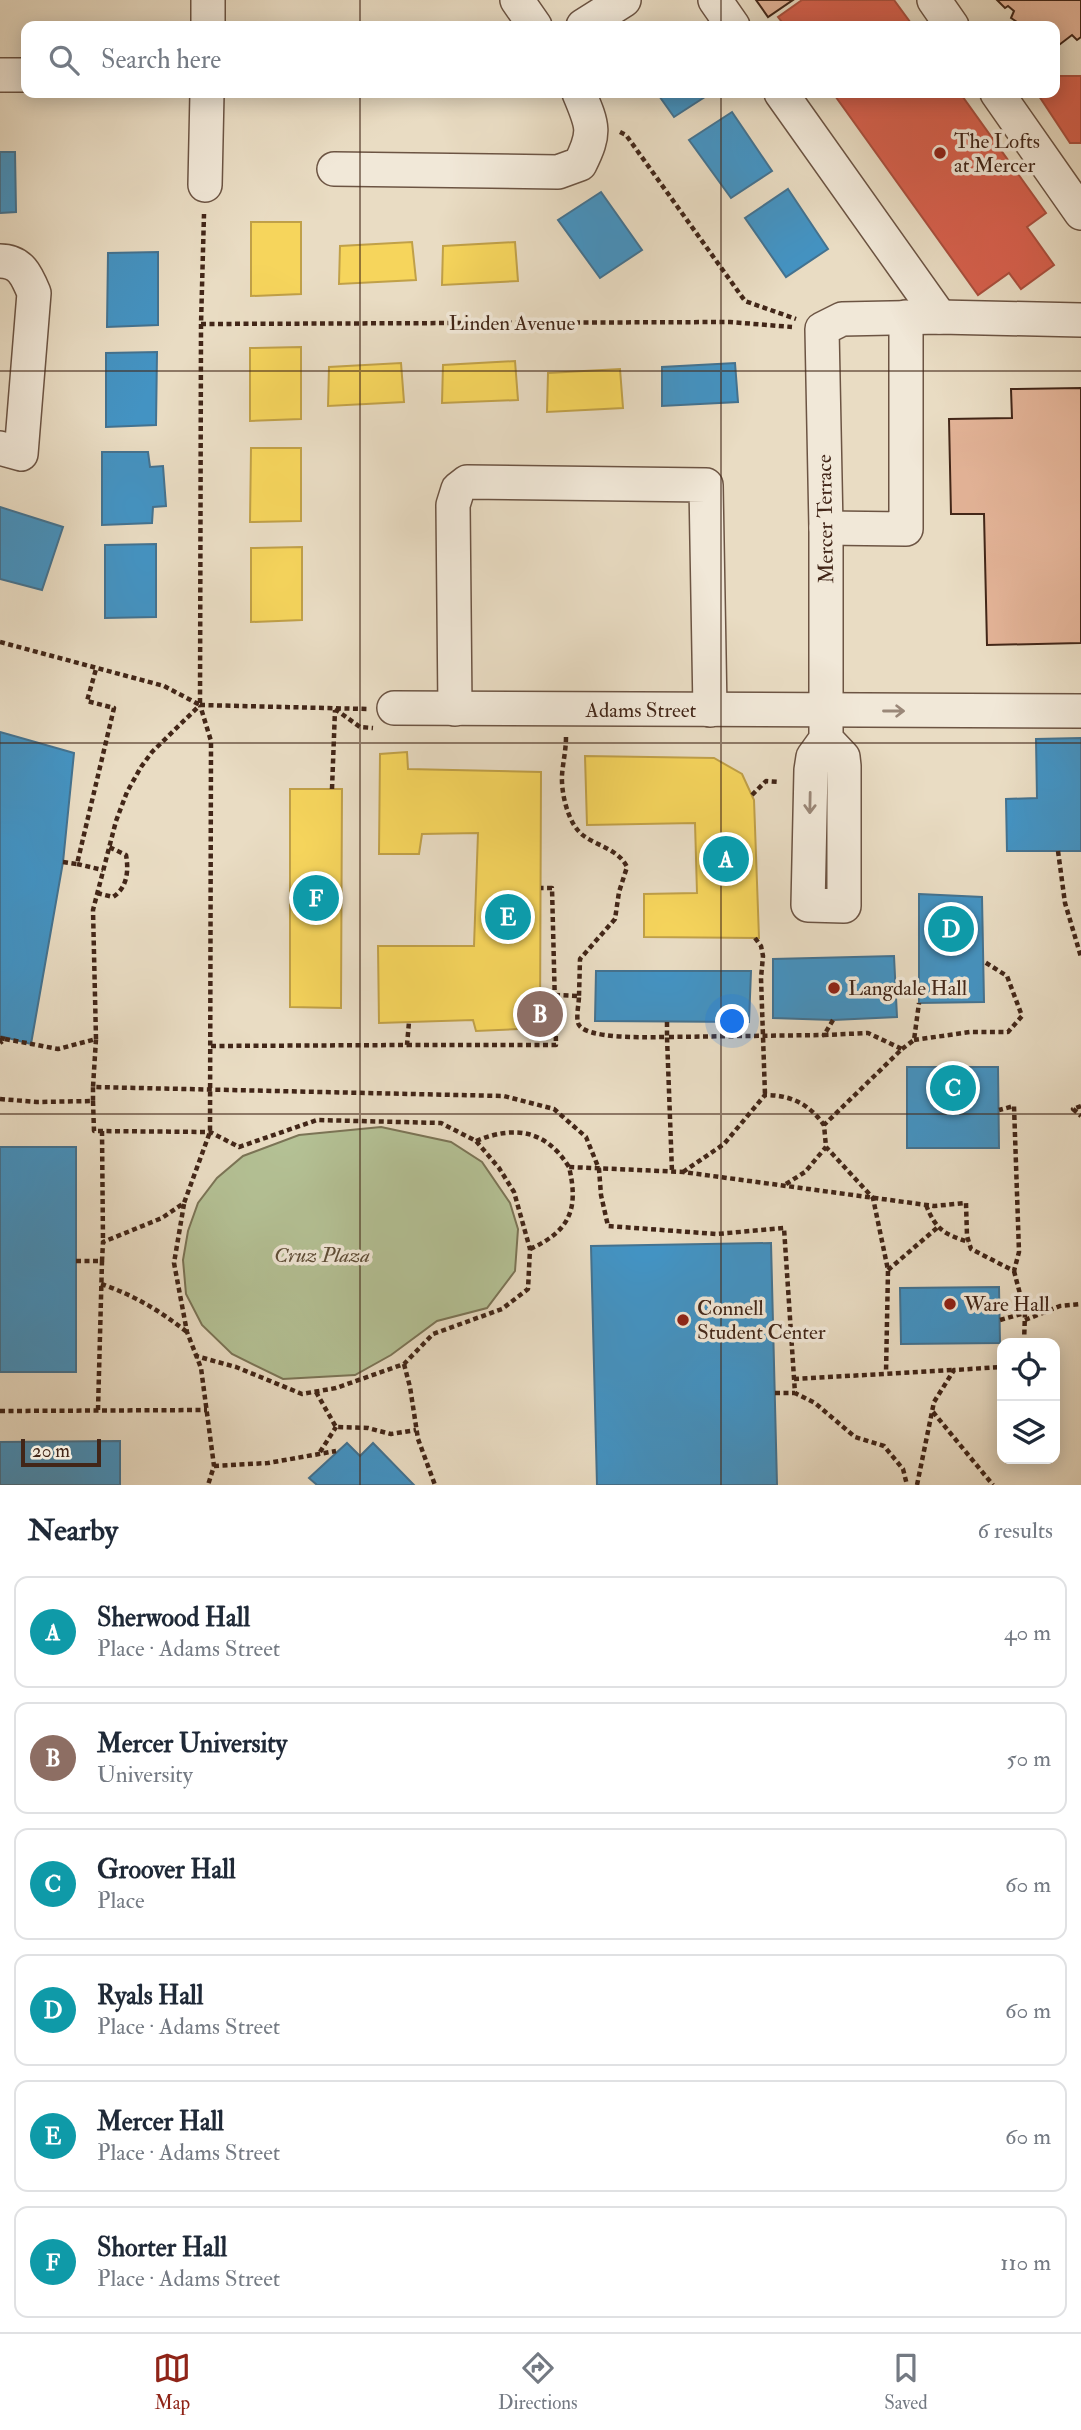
<!DOCTYPE html>
<meta charset="utf-8">
<style>
body{margin:0;font-family:"IM FELL Double Pica",serif;background:#f2f2f3;color:#1f2937}
.controls{position:absolute;right:21px;bottom:21px;display:grid;overflow:hidden;border-radius:14px;box-shadow:0 4px 18px #0003}
.controls button{width:63px;height:63px;display:grid;place-items:center;padding:0;border:0;border-bottom:2px solid #e0e1e3;background:#fff;color:#1f2937;font:35px sans-serif}
.scale{position:absolute;left:21px;bottom:18px;width:80px;box-sizing:border-box;padding-left:7px;border:4px solid #422618;border-top:0;font-size:19px;line-height:24px;white-space:nowrap;color:#422618;-webkit-text-stroke:5px #f1e8d8;paint-order:stroke}
.you{position:absolute;left:733px;top:1022px;width:24px;height:24px;margin:-18px;border:5px solid #fff;border-radius:50%;background:#1a73e8;box-shadow:0 0 0 10px #1a73e833}
.badge{display:grid;place-items:center;width:46px;height:46px;border-radius:50%;background:#8f2418;color:#fff;font-size:23px;font-weight:700}
.pin{position:absolute;translate:-50% -50%;border:4px solid #fff;box-shadow:0 2px 7px #0006}
.list{margin:0;padding:0;list-style:none}
h2{display:flex;justify-content:space-between;align-items:center;height:91px;margin:0;padding:0 28px;font-size:30px}
h2 small{font-size:23px;font-weight:400;color:#747a83}
.list li{display:grid;grid-template-columns:46px 1fr auto;gap:21px;align-items:center;box-sizing:border-box;height:112px;margin:0 14px 14px;padding:0 14px;border:2px solid #e0e1e3;border-radius:14px}
.list b{display:block;font-size:26px;white-space:nowrap}
.list p{margin:0;font-size:23px;white-space:nowrap;color:#747a83}
.list em{font-size:23px;font-style:normal;color:#747a83}
.icon{flex:none;width:38px;height:38px;fill:none;stroke:currentColor;stroke-width:2;stroke-linecap:round;stroke-linejoin:round}
.map{position:relative;flex:none;width:1081px;height:1485px;overflow:hidden}
.search{position:absolute;background:#fff;box-shadow:0 4px 18px #0003;left:21px;right:21px;top:21px;height:77px;display:flex;align-items:center;gap:18px;box-sizing:border-box;padding:0 24px;border-radius:14px;color:#747a83;font-size:26px}
.sheet{height:847px;background:#fff}
nav{display:flex;justify-content:space-around;align-items:center;box-sizing:border-box;height:98px;border-top:2px solid #e0e1e3;background:#fff;font-size:19px;color:#747a83}
nav a{display:grid;justify-items:center;gap:4px}
nav .on{color:#8f2418}
.map>svg:first-child{display:block}
.green{fill:#b4c195;stroke:#7b7456;stroke-width:2}
.homes{fill:#f6d55c;stroke:#c0a048;stroke-width:2}
.shops{fill:#d6604d;stroke:#aa4f3d;stroke-width:2}
.schools{fill:#4393c3;stroke:#437290;stroke-width:2}
.building{fill:#e3b397;stroke:#422618;stroke-width:2}
.lines{fill:none;stroke-linecap:round;stroke-linejoin:round}
.minor-casing{stroke:#6c5443;stroke-width:36}
.path{stroke:#422618;stroke-width:4.5;stroke-dasharray:5 3.5;stroke-linecap:butt}
.minor{stroke:#f1e8d8;stroke-width:33}
.oneway{stroke:#9a8778}
.grid{fill:none;stroke:#422618;stroke-width:2;stroke-opacity:0.55}
.poi-dot{fill:#8f2418;stroke:#f1e8d8;stroke-width:2.5}
.labels{text-anchor:middle;stroke-width:7;stroke-linejoin:round;paint-order:stroke}
.poi-label{font-size:21px;fill:#422618;stroke:#f1e8d8;text-anchor:start}
.street-label{font-size:21px;fill:#422618;stroke:#f1e8d8}
.park-label{font-size:21px;font-style:italic;fill:#5e4d37;stroke:#f1e8d8}
</style>
<div class="map">
<svg width="1081" height="1485" viewBox="0 0 1081 1485">
<rect width="100%" height="100%" fill="#e9dcc3"/>
<filter id="stains"><feTurbulence type="fractalNoise" baseFrequency=".00286" numOctaves="4"/><feColorMatrix values="0 0 0 0 .2 0 0 0 0 .09 0 0 0 0 .02 0 0 0 .5 -.17"/></filter>
<radialGradient id="worn" r=".72"><stop offset=".6" stop-color="#630" stop-opacity="0"/><stop offset="1" stop-color="#630" stop-opacity=".3"/></radialGradient>
<!-- green -->
<polygon class="green" points="381,1127 451,1142 482,1162 510,1203 518,1229 515,1271 487,1308 437,1321 391,1355 355,1375 283,1379 232,1354 202,1325 186,1294 183,1260 188,1231 198,1203 217,1178 243,1156 299,1135"/>
<!-- homes -->
<g class="homes">
<polygon points="251,222 301,222 301,294 251,296"/>
<polygon points="412,242 416,280 339,284 340,246"/>
<polygon points="515,242 518,281 442,285 443,246"/>
<polygon points="301,347 301,419 250,421 250,348"/>
<polygon points="515,361 518,400 442,403 443,365"/>
<polygon points="401,363 404,402 328,406 329,367"/>
<polygon points="620,369 623,408 547,412 548,373"/>
<polygon points="251,448 301,448 301,521 250,522"/>
<polygon points="302,547 302,620 251,622 251,548"/>
<polygon points="407,752 408,769 541,772 540,1028 476,1031 473,1020 379,1023 378,946 474,946 478,833 422,834 419,854 379,854 380,754"/>
<polygon points="585,756 714,758 742,774 754,800 759,938 644,937 644,894 697,893 695,823 587,825"/>
<polygon points="290,789 342,789 341,1008 290,1007"/>
</g>
<!-- shops -->
<g class="shops">
<polygon points="802,0 894,0 913,26 785,26 778,17"/>
<polygon points="1055,76 1081,76 1081,143 1070,143 1037,93 1055,93"/>
<polygon points="833,93 960,93 1046,213 1027,227 1054,265 1021,289 1009,273 978,295"/>
</g>
<!-- schools -->
<g class="schools">
<polygon points="657,93 711,93 674,117"/>
<polygon points="732,112 772,171 731,198 689,140"/>
<polygon points="0,152 15,152 16,212 0,213"/>
<polygon points="788,189 828,249 786,277 745,218"/>
<polygon points="601,192 642,250 600,278 558,220"/>
<polygon points="158,252 158,325 107,327 108,253"/>
<polygon points="157,352 156,425 106,427 106,353"/>
<polygon points="735,363 738,402 662,406 662,367"/>
<polygon points="102,452 148,452 150,467 163,466 166,506 153,507 152,523 102,525"/>
<polygon points="0,507 63,527 42,590 0,579"/>
<polygon points="156,544 156,617 105,618 105,545"/>
<polygon points="0,732 74,753 63,862 31,1044 0,1036"/>
<polygon points="1081,738 1081,851 1007,851 1006,799 1037,798 1036,739"/>
<polygon points="919,894 982,897 984,1002 919,1003"/>
<polygon points="894,956 897,1017 833,1020 773,1018 773,959"/>
<polygon points="596,971 751,971 749,1022 595,1021"/>
<polygon points="907,1067 998,1067 999,1148 907,1148"/>
<rect x="0" y="1147" width="76" height="225"/>
<polygon points="771,1243 777,1485 597,1485 591,1246"/>
<polygon points="999,1287 1000,1343 901,1344 900,1288"/>
<polygon points="120,1441 120,1485 0,1485 0,1442"/>
<polygon points="347,1443 360,1456 373,1443 414,1485 317,1485 309,1478"/>
</g>
<!-- building -->
<g class="building">
<polygon points="756,0 793,0 768,17"/>
<polygon points="997,0 1081,0 1081,37 1077,40 1072,35 1059,45 1055,41 1055,26 1023,26 1011,18 1014,11 1008,6 1005,8"/>
<polygon points="1081,388 1081,643 987,645 984,514 951,514 949,419 1012,418 1011,389"/>
</g>
<g class="lines">
<defs>
<g id="minor">
<polyline points="517,0 535,26"/>
<polyline points="715,0 733,26"/>
<polyline points="934,0 952,26"/>
<polyline points="208,26 208,0"/>
<polyline points="583,26 624,0"/>
<polyline points="0,75 26,75"/>
<polyline points="781,93 940,317"/>
<polyline points="997,93 1081,213"/>
<path d="M334,169L558,172L580,164C596,132 593,126 579,93"/>
<polyline points="205,185 207,93"/>
<path d="M0,261C21,261 27,276 34,293L21,454L0,448"/>
<polyline points="826,528 906,529 906,317"/>
<polyline points="394,708 1081,711"/>
<polyline points="455,709 453,505 458,489 467,482 706,485 710,710"/>
<polyline points="826,739 843,757 844,766 844,906 808,905 811,770 813,757 826,739 826,528 822,329 842,319 940,317 1081,320"/>
</g>
</defs>
<!-- minor casing -->
<use href="#minor" class="minor-casing"/>
<!-- path -->
<g class="path">
<polyline points="620,132 626,135 745,301 796,319"/>
<polyline points="201,324 730,322 792,327"/>
<polyline points="0,642 164,686 200,705 201,324 204,214"/>
<polyline points="200,705 367,709"/>
<polyline points="335,709 360,727 373,728"/>
<path d="M566,737C566,750 563,762 562,775C561,793 568,825 584,836C598,846 619,850 627,867L619,892L615,919L580,959L579,996"/>
<polyline points="332,789 335,710"/>
<polyline points="752,795 766,781 780,782"/>
<polyline points="1058,851 1065,903 1081,957"/>
<polyline points="63,862 77,864 114,708 87,701 96,669"/>
<polyline points="77,864 103,870"/>
<path d="M97,893L113,897C127,888 129,871 126,855L109,847"/>
<polyline points="755,938 761,946 763,956 761,978 765,1095"/>
<path d="M555,995L579,996C579,1003 576,1016 578,1023C583,1040 651,1037 667,1037L672,1172"/>
<polyline points="833,1020 824,1035 868,1033 902,1049 824,1125 826,1147 873,1198 888,1270 886,1373"/>
<polyline points="667,1022 667,1037 824,1035"/>
<polyline points="0,1038 5,1039 0,1043"/>
<polyline points="5,1039 58,1049 96,1039 93,1087"/>
<polyline points="96,1039 93,910 116,821 127,792 141,767 152,752 200,705"/>
<polyline points="914,1040 970,1032 1008,1032 1022,1016 1007,976 983,961"/>
<polyline points="407,1045 556,1045 552,888 541,888"/>
<polyline points="211,1046 407,1045 409,1022"/>
<polyline points="902,1049 914,1040 919,1003"/>
<polyline points="0,1099 37,1102 93,1101 93,1087 504,1096 554,1109 586,1137 599,1169 601,1195 608,1226 717,1234 784,1228 795,1393 815,1403 855,1437 884,1446 903,1469 907,1485"/>
<polyline points="93,1101 94,1131 210,1132 239,1147 317,1120 441,1123 476,1141 499,1168 514,1192 530,1249 528,1289 502,1309 433,1334 404,1364 336,1388 302,1394 236,1367 196,1356"/>
<polyline points="1081,1106 1073,1109 1081,1116"/>
<polyline points="102,1131 103,1242"/>
<path d="M476,1141C515,1125 546,1130 569,1167"/>
<path d="M683,1172L724,1144L765,1095C791,1095 809,1104 824,1125"/>
<polyline points="786,1184 805,1172 826,1147"/>
<polyline points="184,1204 174,1263 187,1332 201,1368 214,1466 208,1485"/>
<path d="M926,1205C936,1230 944,1234 969,1242"/>
<path d="M530,1249C570,1231 579,1209 569,1167L683,1172L934,1206L966,1203L967,1236L971,1249L1014,1271L1019,1252L1014,1106L999,1110"/>
<polyline points="76,1261 102,1261 103,1242 162,1218 184,1203 210,1132 211,741 200,705"/>
<polyline points="888,1270 938,1227"/>
<polyline points="1014,1271 1025,1313"/>
<path d="M101,1284C134,1295 160,1311 187,1332"/>
<polyline points="1000,1320 1025,1313 1024,1343"/>
<polyline points="1025,1320 1060,1306 1081,1304"/>
<polyline points="404,1364 410,1387 418,1439 435,1485"/>
<polyline points="794,1379 953,1370"/>
<polyline points="316,1392 336,1427 368,1428 391,1434 416,1430"/>
<polyline points="775,1393 795,1393"/>
<polyline points="98,1410 102,1261"/>
<polyline points="0,1411 207,1410"/>
<polyline points="933,1412 993,1485"/>
<polyline points="320,1452 336,1427"/>
<polyline points="214,1466 268,1463 336,1451"/>
<polyline points="917,1485 934,1402 954,1370 1002,1367"/>
</g>
<!-- minor -->
<use href="#minor" class="minor"/>
</g>
<!-- one-way arrows -->
<defs><path id="oneway-shaft" d="M-6 0H5M1.5-3L5.5 0L1.5 3" fill="none" stroke-width="1.6" stroke-linecap="round" stroke-linejoin="round" transform="scale(1.75)"/></defs>
<g class="oneway">
<use href="#oneway-shaft" transform="translate(894 711)"/>
<use href="#oneway-shaft" transform="translate(810 803) rotate(91)"/>
</g>
<!-- grid -->
<path class="grid" d="M360,0V26M721,0V26M360,93V1485M721,93V1485M0,371H1081M0,743H1081M0,1114H1081"/>
<!-- markers -->
<g class="poi-dot">
<circle cx="940" cy="153" r="7"/>
<circle cx="834" cy="988" r="7"/>
<circle cx="950" cy="1304" r="7"/>
<circle cx="683" cy="1320" r="7"/>
</g>
<g class="labels">
<!-- poi labels -->
<g class="poi-label">
<text x="954" y="148">The Lofts<tspan x="954" dy="24">at Mercer</tspan></text>
<text x="848" y="995">Langdale Hall</text>
<text x="964" y="1311">Ware Hall</text>
<text x="697" y="1315">Connell<tspan x="697" dy="24">Student Center</tspan></text>
</g>
<!-- street labels -->
<g class="street-label">
<text x="512" y="330">Linden Avenue</text>
<text transform="translate(825 519) rotate(-91)" y="7">Mercer Terrace</text>
<text x="641" y="717">Adams Street</text>
</g>
<!-- park labels -->
<g class="park-label">
<text x="322" y="1262">Cruz Plaza</text>
</g>
</g>
<rect width="100%" height="100%" filter="url(#stains)"/>
<rect width="100%" height="100%" fill="url(#worn)"/>
</svg>
<div class="controls">
<button><svg class="icon" aria-label="locate" viewBox="0 0 24 24"><circle cx="12" cy="12" r="6"/><path d="M12 2v4M12 18v4M2 12h4M18 12h4"/></svg></button>
<button><svg class="icon" aria-label="layers" viewBox="0 0 24 24"><path d="M12 4l9 5-9 5-9-5zM3 14l9 5 9-5"/></svg></button>
</div>
<div class="scale">20 m</div>
<div class="you"></div>
<div class="pin badge" style="left:726px;top:859px;background:#0f9aa8">A</div>
<div class="pin badge" style="left:540px;top:1014px;background:#8d6e63">B</div>
<div class="pin badge" style="left:953px;top:1088px;background:#0f9aa8">C</div>
<div class="pin badge" style="left:951px;top:929px;background:#0f9aa8">D</div>
<div class="pin badge" style="left:508px;top:917px;background:#0f9aa8">E</div>
<div class="pin badge" style="left:316px;top:898px;background:#0f9aa8">F</div>
<div class="search"><svg class="icon" aria-label="search" viewBox="0 0 24 24"><circle cx="10" cy="10" r="6"/><path d="M15 15l6 6"/></svg>Search here</div>
</div>
<section class="sheet">
<h2>Nearby<small>6 results</small></h2>
<ul class="list">
<li><span class="badge" style="background:#0f9aa8">A</span><div><b>Sherwood Hall</b><p>Place · Adams Street</p></div><em>40 m</em></li>
<li><span class="badge" style="background:#8d6e63">B</span><div><b>Mercer University</b><p>University</p></div><em>50 m</em></li>
<li><span class="badge" style="background:#0f9aa8">C</span><div><b>Groover Hall</b><p>Place</p></div><em>60 m</em></li>
<li><span class="badge" style="background:#0f9aa8">D</span><div><b>Ryals Hall</b><p>Place · Adams Street</p></div><em>60 m</em></li>
<li><span class="badge" style="background:#0f9aa8">E</span><div><b>Mercer Hall</b><p>Place · Adams Street</p></div><em>60 m</em></li>
<li><span class="badge" style="background:#0f9aa8">F</span><div><b>Shorter Hall</b><p>Place · Adams Street</p></div><em>110 m</em></li>
</ul>
</section>
<nav>
<a class="on"><svg class="icon" aria-label="map" viewBox="0 0 24 24"><path d="M3 6l6-2 6 2 6-2v14l-6 2-6-2-6 2zM9 4v14M15 6v14"/></svg>Map</a>
<a><svg class="icon" aria-label="directions" viewBox="0 0 24 24"><path d="M12 3l9 9-9 9-9-9zM9 14v-3h6M13 9l2 2-2 2"/></svg>Directions</a>
<a><svg class="icon" aria-label="saved" viewBox="0 0 24 24"><path d="M7 4h10v16l-5-4-5 4z"/></svg>Saved</a>
</nav>
